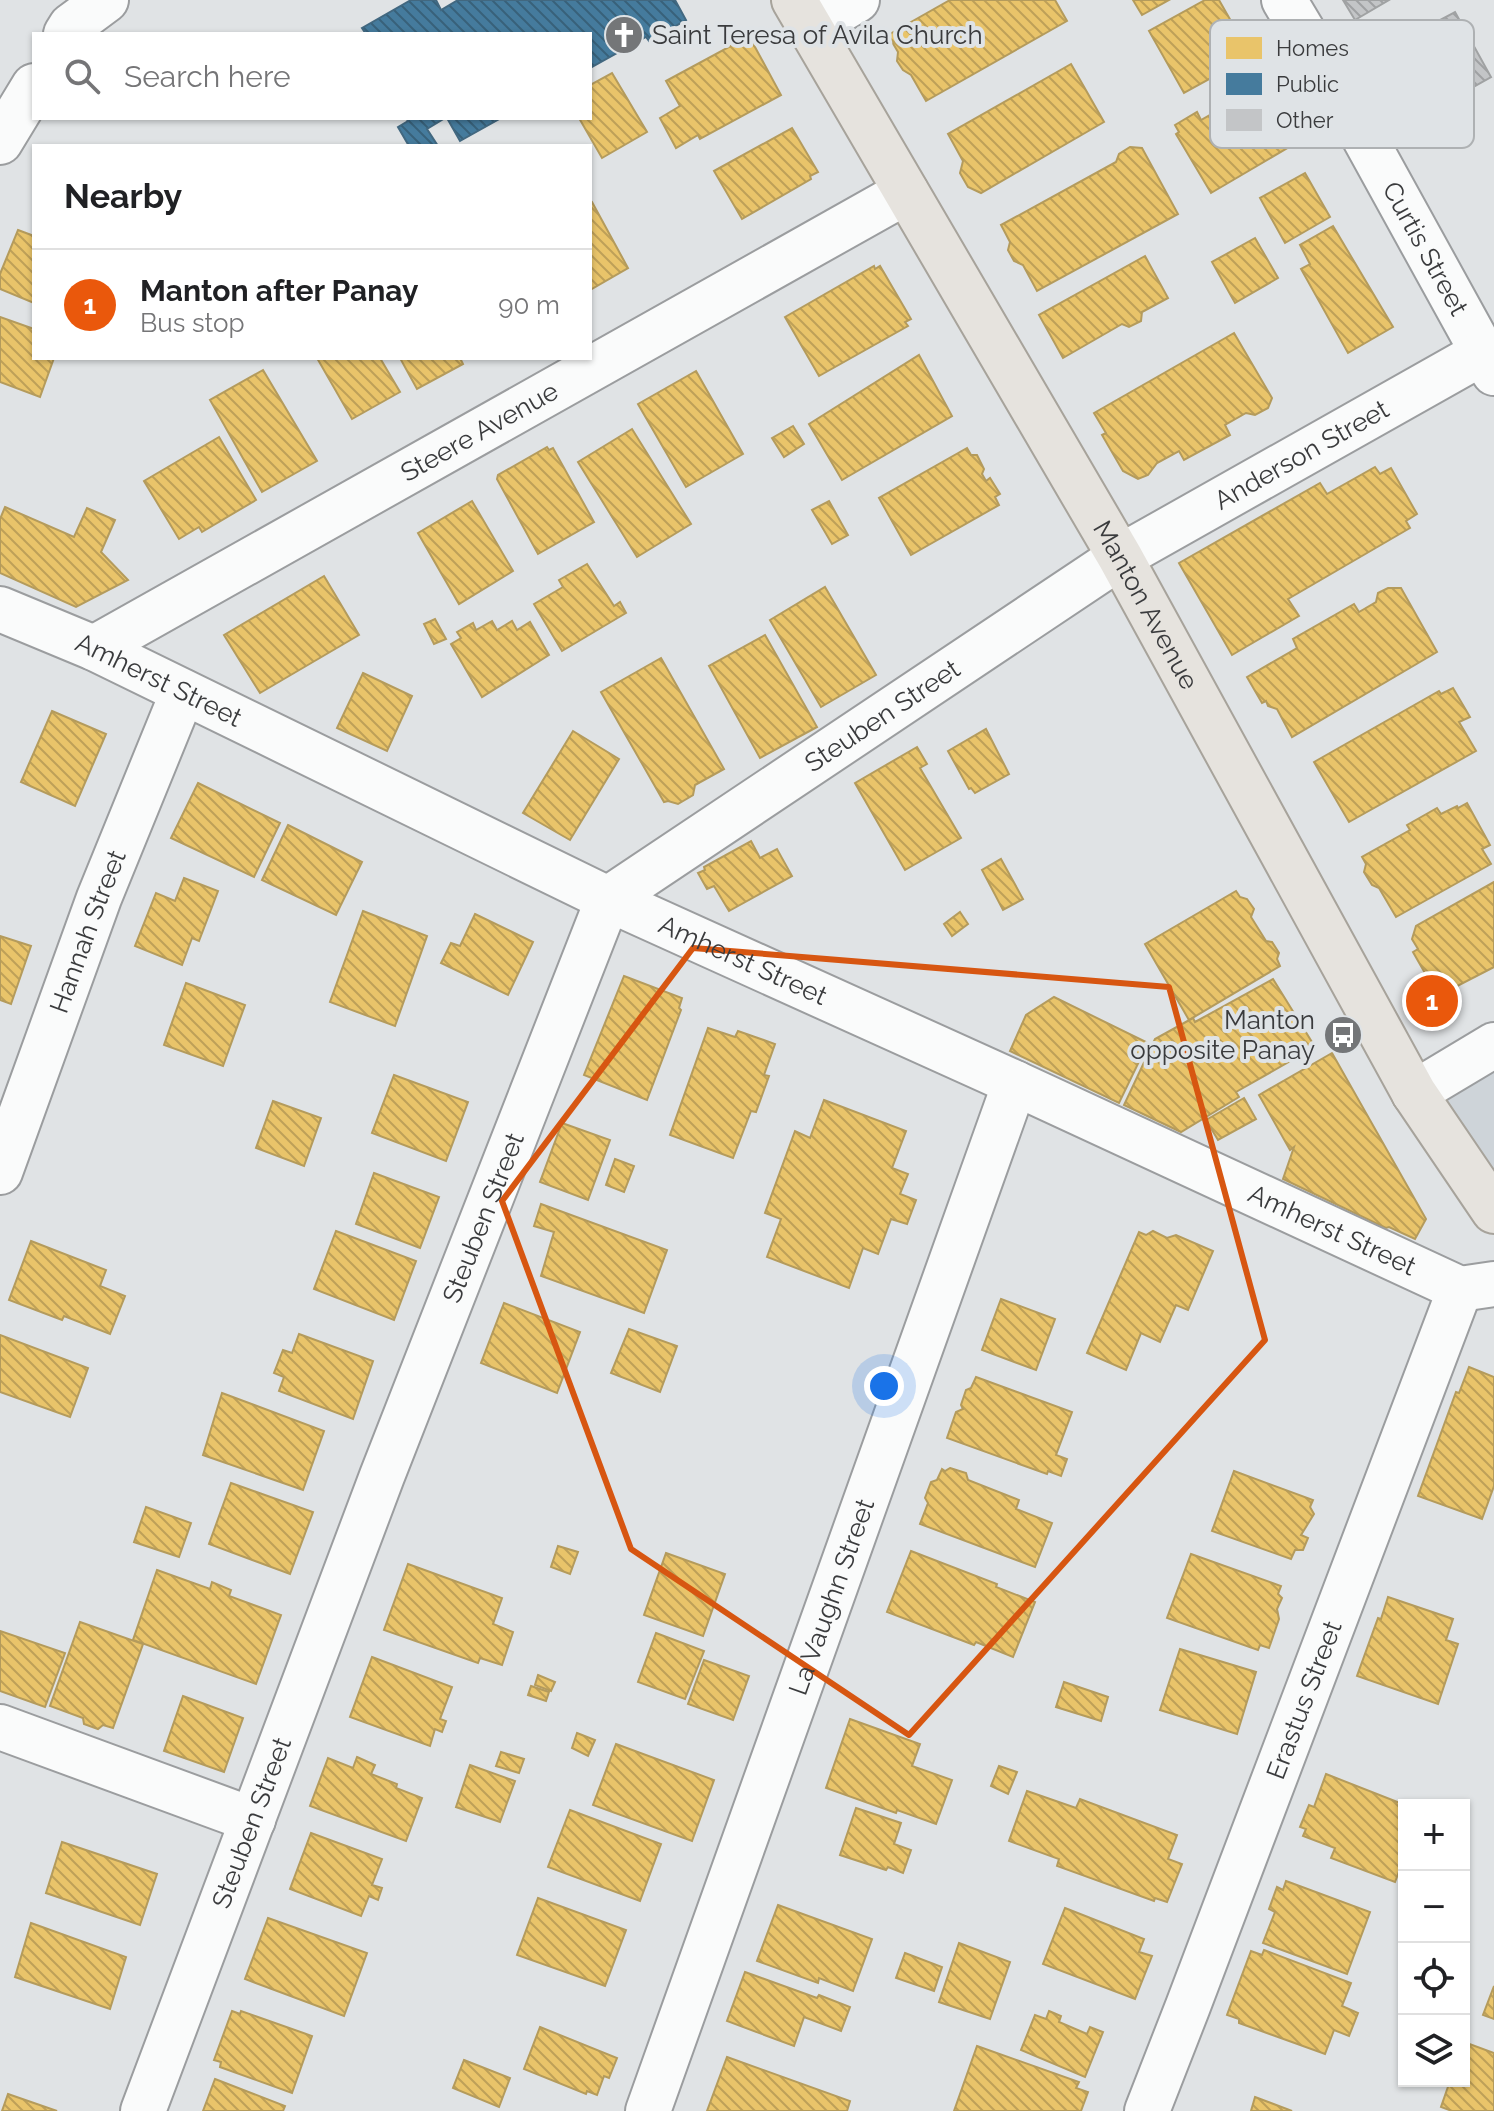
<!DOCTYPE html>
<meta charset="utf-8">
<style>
body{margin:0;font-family:Raleway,sans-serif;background:#f6f6f6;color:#202124}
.controls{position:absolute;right:24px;bottom:24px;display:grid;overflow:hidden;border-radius:0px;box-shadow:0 2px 6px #0004}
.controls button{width:72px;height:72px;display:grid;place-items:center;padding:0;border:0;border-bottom:2px solid #e0e0e0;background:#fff;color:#202124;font:40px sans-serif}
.you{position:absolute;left:884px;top:1386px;width:28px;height:28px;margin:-20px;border:6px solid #fff;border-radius:50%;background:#1a73e8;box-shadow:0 0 0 12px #1a73e833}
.badge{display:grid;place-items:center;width:52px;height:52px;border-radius:50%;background:#ea580c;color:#fff;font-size:26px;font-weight:700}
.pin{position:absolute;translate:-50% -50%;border:4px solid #fff;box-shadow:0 2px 8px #0006}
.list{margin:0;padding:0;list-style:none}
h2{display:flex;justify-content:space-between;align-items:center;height:104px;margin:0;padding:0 32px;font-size:34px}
h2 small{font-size:26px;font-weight:400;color:#757577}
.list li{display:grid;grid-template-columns:52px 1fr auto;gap:24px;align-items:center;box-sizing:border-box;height:112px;padding:0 32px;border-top:2px solid #e0e0e0}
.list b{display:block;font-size:30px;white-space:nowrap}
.list p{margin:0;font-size:26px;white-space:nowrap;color:#757577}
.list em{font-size:26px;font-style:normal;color:#757577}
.icon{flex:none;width:44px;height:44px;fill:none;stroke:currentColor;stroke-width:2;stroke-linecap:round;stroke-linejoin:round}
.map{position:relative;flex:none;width:1494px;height:2111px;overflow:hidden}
.search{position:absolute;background:#fff;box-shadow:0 2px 6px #0004;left:32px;top:32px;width:560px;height:88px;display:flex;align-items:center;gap:20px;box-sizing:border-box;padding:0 28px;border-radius:0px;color:#757577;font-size:30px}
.panel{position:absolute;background:#fff;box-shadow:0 2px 6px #0004;left:32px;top:144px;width:560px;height:216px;border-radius:0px}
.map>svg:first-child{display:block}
.built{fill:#ced4d9}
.homes{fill:url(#homes-back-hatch);stroke:#b49b5c;stroke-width:2}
.public{fill:url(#public-back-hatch);stroke:#426880;stroke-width:2}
.building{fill:url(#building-back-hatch);stroke:#a0a2a3;stroke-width:2}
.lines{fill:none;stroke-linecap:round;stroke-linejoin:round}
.minor-casing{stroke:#9b9d9f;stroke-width:48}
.major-casing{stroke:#a7a39b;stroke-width:48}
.minor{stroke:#fafbfb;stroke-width:44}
.major{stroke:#e6e3de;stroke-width:44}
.marked{fill:none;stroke:#d75611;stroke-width:6;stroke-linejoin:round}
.labels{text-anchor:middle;stroke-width:8;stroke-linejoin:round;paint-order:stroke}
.poi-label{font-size:26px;fill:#3a3b3d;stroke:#dfe3e6;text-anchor:start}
.street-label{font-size:26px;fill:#3a3b3d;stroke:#dfe3e6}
.key{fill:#dfe3e6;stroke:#aeb1b3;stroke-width:2}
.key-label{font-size:22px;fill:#3a3b3d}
</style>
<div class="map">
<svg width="1494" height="2111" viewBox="0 0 1494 2111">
<defs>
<pattern id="homes-back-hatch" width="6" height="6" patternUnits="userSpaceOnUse" patternTransform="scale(2)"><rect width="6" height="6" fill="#e9c46a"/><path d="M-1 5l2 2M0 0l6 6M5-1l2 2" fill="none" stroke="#bea058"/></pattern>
<pattern id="public-back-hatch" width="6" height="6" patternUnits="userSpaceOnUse" patternTransform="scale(2)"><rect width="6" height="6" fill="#457b9d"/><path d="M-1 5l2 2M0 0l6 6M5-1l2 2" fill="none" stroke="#38617a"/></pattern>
<pattern id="building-back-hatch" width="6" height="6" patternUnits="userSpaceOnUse" patternTransform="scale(2)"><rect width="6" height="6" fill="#c3c5c7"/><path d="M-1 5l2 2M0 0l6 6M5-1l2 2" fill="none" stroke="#9fa1a3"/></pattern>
</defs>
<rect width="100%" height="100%" fill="#e0e3e5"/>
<!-- built -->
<polygon class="built" points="1494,1045 1494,1211 1433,1081"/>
<!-- homes -->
<g class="homes">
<polygon points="950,0 1055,0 1067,21 926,101 911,75 903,70 897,61 898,52 888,35"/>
<polygon points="1133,0 1169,0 1142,15"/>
<polygon points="1205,0 1219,0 1251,56 1184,93 1149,31"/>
<polygon points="749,36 781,95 700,139 698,135 676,148 660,118 680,106 666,81"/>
<polygon points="1071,64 1104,122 981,193 968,187 960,173 963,161 948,134"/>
<polygon points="612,73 647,132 602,158 579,118 590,118 590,85"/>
<polygon points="1267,82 1283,111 1294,106 1308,132 1300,137 1301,140 1211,193 1176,134 1179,132 1175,125 1197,112 1201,120"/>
<polygon points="792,128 818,172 810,176 811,179 742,219 714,171"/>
<polygon points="1130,147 1142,148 1178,214 1037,291 1023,265 1014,261 1008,250 1010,242 1001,225 1116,162 1119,154"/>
<polygon points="1305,173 1330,217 1285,243 1260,198"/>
<polygon points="592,202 628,268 590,290 590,203"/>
<polygon points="1333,226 1393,327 1348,353 1301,269 1310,264 1300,245"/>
<polygon points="18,230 34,236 34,303 0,289 0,274"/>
<polygon points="1255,238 1278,278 1235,303 1212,262"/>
<polygon points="1145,256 1168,298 1142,312 1141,321 1129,327 1122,324 1063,358 1039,315"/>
<polygon points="874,266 875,269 880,266 911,319 905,322 908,326 819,376 785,317"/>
<polygon points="0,317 34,329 34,358 54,358 40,397 0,382"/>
<polygon points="1234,333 1272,398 1268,408 1255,415 1246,413 1225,425 1230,435 1184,460 1179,451 1157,463 1148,475 1138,479 1123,471 1102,435 1106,433 1094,413"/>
<polygon points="919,355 952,416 842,480 809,424"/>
<polygon points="317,358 380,358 400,392 352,419"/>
<polygon points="400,358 460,358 463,364 417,389"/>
<polygon points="263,370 317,461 262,492 210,400"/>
<polygon points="696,371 743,454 686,487 638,404"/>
<polygon points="793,426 804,444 784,457 772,438"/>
<polygon points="632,429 691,524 637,557 578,462"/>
<polygon points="219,437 256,500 202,532 199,527 179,539 144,481"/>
<polygon points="547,447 549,450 553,448 594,522 538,554 497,479 498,475"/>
<polygon points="967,448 971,455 977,455 984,469 982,474 986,481 990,478 1000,494 995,497 999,505 911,555 879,498"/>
<polygon points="1375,467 1380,474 1391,468 1417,514 1406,521 1410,528 1288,599 1299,616 1232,655 1179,563 1320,483 1327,494"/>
<polygon points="472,501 513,571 459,604 418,533"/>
<polygon points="829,501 848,535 832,544 812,510"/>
<polygon points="5,507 74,537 87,508 115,520 101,552 128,580 76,607 0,573 0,519"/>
<polygon points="587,564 614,606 620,602 626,613 562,651 534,604 563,587 559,580"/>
<polygon points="324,576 359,635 260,693 224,635"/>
<polygon points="825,587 876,675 821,707 770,620"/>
<polygon points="1388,588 1401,588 1437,652 1292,737 1277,709 1268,706 1266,701 1262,703 1247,677 1297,648 1293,639 1354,604 1359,612 1376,602 1378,593"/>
<polygon points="435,619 446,639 434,644 424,624"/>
<polygon points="492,621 497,630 512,621 517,630 530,622 549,655 482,697 451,644 461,638 457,632 473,623 476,630"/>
<polygon points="765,635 817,727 760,758 709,666"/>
<polygon points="661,658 724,769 695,785 693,795 678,804 668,801 664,802 601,692"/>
<polygon points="363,673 412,696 387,751 337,728"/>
<polygon points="1453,688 1470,717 1459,722 1476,751 1349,822 1314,762 1439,691 1441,694"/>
<polygon points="52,711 106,734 75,806 21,782"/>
<polygon points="986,729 1009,774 975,793 971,788 969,789 948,751"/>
<polygon points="573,731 619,759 570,840 523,813"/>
<polygon points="917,747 927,764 920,768 961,838 905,870 855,783"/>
<polygon points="198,783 280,823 254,877 171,838"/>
<polygon points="1467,803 1490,845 1482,849 1491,864 1396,917 1379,888 1372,885 1364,872 1366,864 1362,857 1410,830 1407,825 1437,808 1441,814 1457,806 1458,808"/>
<polygon points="288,825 362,862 336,915 262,880"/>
<polygon points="751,841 760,858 777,849 792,876 729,911 714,886 707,889 698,873 705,870 704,867"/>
<polygon points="1001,859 1023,899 1003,910 982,870"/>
<polygon points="184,878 218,891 199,941 192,938 182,965 135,946 156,893 175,901"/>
<polygon points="1494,882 1494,967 1438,996 1413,952 1418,949 1412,939 1416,926"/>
<polygon points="1236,891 1240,897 1247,899 1254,909 1251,917 1266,941 1272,942 1279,953 1277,959 1280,966 1189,1020 1145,944"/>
<polygon points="363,911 427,936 395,1026 330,1002"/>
<polygon points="960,912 968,924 952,936 944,924"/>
<polygon points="475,914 533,942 508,995 441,963 451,943 460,946"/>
<polygon points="0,936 31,946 11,1004 0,1000"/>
<polygon points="624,976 682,998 679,1008 681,1010 647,1100 584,1075"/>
<polygon points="1273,979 1315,1047 1236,1092 1239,1097 1181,1132 1124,1105 1155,1039 1193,1018 1195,1022"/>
<polygon points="186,983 245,1005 223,1066 164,1045"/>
<polygon points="1054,997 1148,1043 1119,1103 1010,1051 1026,1015"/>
<polygon points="708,1028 735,1037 738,1031 775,1044 764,1075 769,1076 756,1112 751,1111 733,1158 670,1135"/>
<polygon points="1332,1053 1426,1219 1415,1239 1389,1227 1386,1228 1283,1179 1294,1147 1290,1150 1259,1095"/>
<polygon points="394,1075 468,1102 446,1161 372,1133"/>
<polygon points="1244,1098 1256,1119 1218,1140 1206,1120"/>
<polygon points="824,1100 906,1131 892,1168 908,1174 900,1194 916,1200 907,1224 891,1219 878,1254 863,1248 849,1288 767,1257 781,1219 765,1213 795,1131 810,1138"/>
<polygon points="273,1101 321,1118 304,1166 256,1148"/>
<polygon points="562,1123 610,1140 588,1200 540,1182"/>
<polygon points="615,1159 634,1166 624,1192 606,1185"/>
<polygon points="374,1173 439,1197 420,1248 356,1224"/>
<polygon points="541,1204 667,1250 644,1313 541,1276 554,1232 534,1226"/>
<polygon points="336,1231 416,1261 394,1320 314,1289"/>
<polygon points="1153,1231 1167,1238 1176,1235 1213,1251 1188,1310 1176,1305 1160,1342 1141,1333 1126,1370 1087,1353 1139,1232 1146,1235"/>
<polygon points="31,1241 106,1270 100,1286 125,1296 110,1334 64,1316 62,1320 9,1300"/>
<polygon points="1001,1299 1055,1319 1036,1370 982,1350"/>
<polygon points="504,1303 580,1332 557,1393 481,1363"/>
<polygon points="629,1329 677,1346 660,1392 611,1373"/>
<polygon points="299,1334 373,1361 353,1419 279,1391 284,1377 274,1373 283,1350 292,1353"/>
<polygon points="0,1335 88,1368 70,1417 0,1392"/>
<polygon points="1469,1367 1494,1377 1494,1486 1482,1519 1418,1496 1456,1392 1459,1393"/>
<polygon points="976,1377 1072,1412 1056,1455 1067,1459 1061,1476 1048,1471 1047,1474 947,1438 956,1412 963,1409 961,1405 966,1390 971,1388"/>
<polygon points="222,1393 324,1431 303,1490 203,1455"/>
<polygon points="950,1468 966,1473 968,1480 1019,1500 1016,1509 1052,1523 1035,1567 920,1524 928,1503 925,1498 931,1482 937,1480 942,1469 945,1471"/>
<polygon points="1234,1471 1313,1500 1310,1507 1314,1514 1301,1535 1308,1538 1303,1550 1295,1550 1291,1559 1212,1531"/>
<polygon points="231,1483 313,1512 290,1574 209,1544"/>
<polygon points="146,1507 191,1523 179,1557 134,1542"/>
<polygon points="558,1546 578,1552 570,1574 551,1567"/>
<polygon points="911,1551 997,1584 996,1587 1035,1602 1013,1657 976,1642 974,1645 887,1612"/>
<polygon points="666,1553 725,1574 703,1636 644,1615"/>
<polygon points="1191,1554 1281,1586 1278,1594 1282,1598 1277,1609 1279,1619 1269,1648 1260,1645 1258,1650 1167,1618"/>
<polygon points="408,1564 502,1598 493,1624 513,1632 502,1665 480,1658 478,1663 384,1630"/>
<polygon points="157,1570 210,1589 212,1582 231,1590 229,1596 281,1615 256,1684 133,1640"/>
<polygon points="1388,1597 1453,1619 1446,1640 1458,1644 1438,1704 1357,1676 1378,1618 1381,1619"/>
<polygon points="80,1622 143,1644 113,1728 103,1725 98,1729 84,1724 83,1718 50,1706"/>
<polygon points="0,1631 65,1653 45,1707 0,1691"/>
<polygon points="656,1633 704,1651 685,1699 638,1682"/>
<polygon points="1180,1649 1256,1672 1237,1734 1160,1710"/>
<polygon points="372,1657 452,1687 440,1719 446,1721 442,1732 435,1729 430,1746 350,1717"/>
<polygon points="704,1660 749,1676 733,1720 688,1704"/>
<polygon points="538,1675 555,1682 551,1691 535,1685"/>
<polygon points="1064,1682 1108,1697 1101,1721 1056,1707"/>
<polygon points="531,1686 549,1692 546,1701 528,1695"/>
<polygon points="183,1696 243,1718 224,1772 164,1751"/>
<polygon points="850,1719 920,1744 912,1766 952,1780 936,1824 897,1810 896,1813 826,1788"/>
<polygon points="577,1733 595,1740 588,1756 572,1748"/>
<polygon points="616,1744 714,1780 692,1841 593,1805"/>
<polygon points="501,1752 524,1759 519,1773 496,1766"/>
<polygon points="357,1757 375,1765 371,1774 397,1784 396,1788 422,1798 406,1841 310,1806 328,1758 353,1768"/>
<polygon points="470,1765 515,1781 500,1822 456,1807"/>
<polygon points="999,1766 1017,1772 1008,1794 991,1786"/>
<polygon points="1326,1774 1405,1805 1404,1865 1402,1864 1395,1882 1331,1858 1335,1848 1303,1836 1306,1829 1300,1827 1309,1805 1314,1807"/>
<polygon points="1027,1791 1076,1808 1080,1799 1177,1835 1168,1859 1182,1864 1167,1902 1155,1898 1154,1901 1057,1866 1059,1859 1009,1841"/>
<polygon points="856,1808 901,1823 894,1844 911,1850 903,1873 888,1867 886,1870 840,1855"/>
<polygon points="570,1810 661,1844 640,1901 548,1867"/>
<polygon points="311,1833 382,1859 372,1885 382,1888 378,1900 369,1896 361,1916 290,1889"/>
<polygon points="62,1842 157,1874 140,1925 46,1893"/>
<polygon points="1286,1881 1370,1912 1347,1974 1263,1943 1275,1912 1269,1909 1277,1887 1283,1890"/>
<polygon points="538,1898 626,1930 605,1986 517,1955"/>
<polygon points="778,1905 872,1939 853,1991 819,1978 818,1983 757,1961"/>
<polygon points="1065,1908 1144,1939 1139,1952 1152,1956 1135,1999 1043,1964"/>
<polygon points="268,1918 367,1953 344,2016 245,1979"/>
<polygon points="31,1923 126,1957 110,2009 15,1977"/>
<polygon points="959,1943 1010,1962 990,2019 939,2002"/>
<polygon points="1264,1950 1351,1983 1342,2006 1358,2013 1349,2036 1334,2030 1325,2054 1239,2023 1239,2019 1227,2015 1251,1951 1262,1955"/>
<polygon points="905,1953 942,1967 934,1991 896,1978"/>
<polygon points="745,1972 817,1998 819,1995 850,2007 841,2031 804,2017 794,2046 727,2021"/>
<polygon points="1494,1986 1494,2019 1483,2015"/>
<polygon points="232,2011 240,2014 241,2011 312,2036 292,2093 220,2067 221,2062 214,2060"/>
<polygon points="1049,2011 1061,2016 1059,2022 1087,2034 1090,2027 1103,2032 1085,2077 1021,2050 1035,2015 1046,2019"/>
<polygon points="540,2027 617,2058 609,2078 604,2076 597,2095 587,2091 586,2094 524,2069"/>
<polygon points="1464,2042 1494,2053 1494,2111 1452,2111 1441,2107 1450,2081 1464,2081"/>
<polygon points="977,2046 1079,2082 1076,2088 1088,2092 1081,2111 954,2111"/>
<polygon points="727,2057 850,2101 847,2111 707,2111"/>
<polygon points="464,2060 510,2078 499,2107 453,2088"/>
<polygon points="215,2079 285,2106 283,2111 203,2111"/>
<polygon points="8,2094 57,2111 2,2111"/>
<polygon points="1255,2097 1292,2111 1251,2111"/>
</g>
<!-- public -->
<g class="public">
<polygon points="411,0 436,0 441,10 458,0 675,0 686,20 649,41 646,37 590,68 590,34 366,34 362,28"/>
<polygon points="406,118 445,118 427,129 438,146 409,146 398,127 408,121"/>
<polygon points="447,118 501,118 460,141"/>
</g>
<!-- building -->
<g class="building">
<polygon points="1343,0 1389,0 1355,20"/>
<polygon points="1455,12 1491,77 1411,122 1381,67 1433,38 1427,27"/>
</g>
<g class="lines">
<defs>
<g id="minor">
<path id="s1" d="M1284,0L1338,90L1494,373"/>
<polyline points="811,27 857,0"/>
<polyline points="66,34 71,26 106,0"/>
<polyline points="0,142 34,86"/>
<path id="s2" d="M0,609L94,648L608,899L1015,1083L1460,1289L1494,1284"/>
<path id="s3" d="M94,648L906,192"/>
<polyline points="1414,1093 1494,1045"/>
<path id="s4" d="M0,1172L99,898L183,692"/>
<polyline points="0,1727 253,1820"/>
<path id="s5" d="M143,2111L382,1476L608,899L1120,557L1482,353"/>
<path id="s6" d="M648,2111L1015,1083"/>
<path id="s7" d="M1147,2111L1188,2006L1460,1289"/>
</g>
<g id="major">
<path id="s8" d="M794,0L1120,557L1414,1093L1494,1211"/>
</g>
</defs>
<!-- minor casing -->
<use href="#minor" class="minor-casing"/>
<!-- major casing -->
<use href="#major" class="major-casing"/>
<!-- minor -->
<use href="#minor" class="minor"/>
<!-- major -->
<use href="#major" class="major"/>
</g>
<!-- marked area -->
<path class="marked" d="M693,948L1169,987L1265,1340L909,1735L631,1549L502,1201Z"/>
<!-- icons -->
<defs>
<symbol id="church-disc" viewBox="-11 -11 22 22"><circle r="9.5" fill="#747678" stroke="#dfe3e6"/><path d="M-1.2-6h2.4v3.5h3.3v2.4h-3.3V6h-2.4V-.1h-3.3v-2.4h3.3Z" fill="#fff"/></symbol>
<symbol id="bus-disc" viewBox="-11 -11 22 22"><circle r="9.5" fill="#747678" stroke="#dfe3e6"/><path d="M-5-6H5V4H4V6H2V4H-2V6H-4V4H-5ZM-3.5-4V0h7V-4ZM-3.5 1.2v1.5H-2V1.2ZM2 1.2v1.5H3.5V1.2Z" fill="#fff"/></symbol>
</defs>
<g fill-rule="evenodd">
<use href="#church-disc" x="602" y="13" width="44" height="44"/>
<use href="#bus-disc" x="1321" y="1013" width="44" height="44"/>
</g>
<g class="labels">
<!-- poi labels -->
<g class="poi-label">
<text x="652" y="44">Saint Teresa of Avila Church</text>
<text x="1315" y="1029" text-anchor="end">Manton<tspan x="1315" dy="30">opposite Panay</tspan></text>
</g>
<!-- street labels -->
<g class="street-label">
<text dy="9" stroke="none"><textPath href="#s1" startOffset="286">Curtis Street</textPath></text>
<text dy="9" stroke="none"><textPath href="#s3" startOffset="442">Steere Avenue</textPath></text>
<text dy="9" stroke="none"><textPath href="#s5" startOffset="2122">Anderson Street</textPath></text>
<text dy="9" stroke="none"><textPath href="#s8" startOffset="700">Manton Avenue</textPath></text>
<text dy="9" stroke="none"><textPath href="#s2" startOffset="174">Amherst Street</textPath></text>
<text dy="9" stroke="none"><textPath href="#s5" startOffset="1628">Steuben Street</textPath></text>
<text dy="9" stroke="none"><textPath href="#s4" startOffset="256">Hannah Street</textPath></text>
<text dy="9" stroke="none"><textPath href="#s2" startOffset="822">Amherst Street</textPath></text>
<text dy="9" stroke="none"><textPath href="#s5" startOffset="956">Steuben Street</textPath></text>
<text dy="9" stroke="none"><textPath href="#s2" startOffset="1470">Amherst Street</textPath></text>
<text dy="9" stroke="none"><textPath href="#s6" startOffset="546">La Vaughn Street</textPath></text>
<text dy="9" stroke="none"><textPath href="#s7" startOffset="440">Erastus Street</textPath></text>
<text dy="9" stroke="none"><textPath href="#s5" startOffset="308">Steuben Street</textPath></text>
</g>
</g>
<!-- legend -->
<rect x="1210" y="20" width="264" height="128" rx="12" class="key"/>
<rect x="1226" y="37" width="36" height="22" fill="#e9c46a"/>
<rect x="1226" y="73" width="36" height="22" fill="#457b9d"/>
<rect x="1226" y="109" width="36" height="22" fill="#c3c5c7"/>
<g class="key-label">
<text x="1276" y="56">Homes</text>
<text x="1276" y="92">Public</text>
<text x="1276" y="128">Other</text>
</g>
</svg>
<div class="controls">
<button>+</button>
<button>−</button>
<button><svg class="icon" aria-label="locate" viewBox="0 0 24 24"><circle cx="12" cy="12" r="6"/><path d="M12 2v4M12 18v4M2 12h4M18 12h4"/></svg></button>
<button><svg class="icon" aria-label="layers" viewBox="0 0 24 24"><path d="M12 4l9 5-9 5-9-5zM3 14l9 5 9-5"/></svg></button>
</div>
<div class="you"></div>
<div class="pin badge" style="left:1432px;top:1001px">1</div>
<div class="search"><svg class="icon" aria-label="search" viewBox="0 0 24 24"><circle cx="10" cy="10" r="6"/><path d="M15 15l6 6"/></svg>Search here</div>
<section class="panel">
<h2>Nearby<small></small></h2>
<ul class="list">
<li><span class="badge">1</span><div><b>Manton after Panay</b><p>Bus stop</p></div><em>90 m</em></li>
</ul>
</section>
</div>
